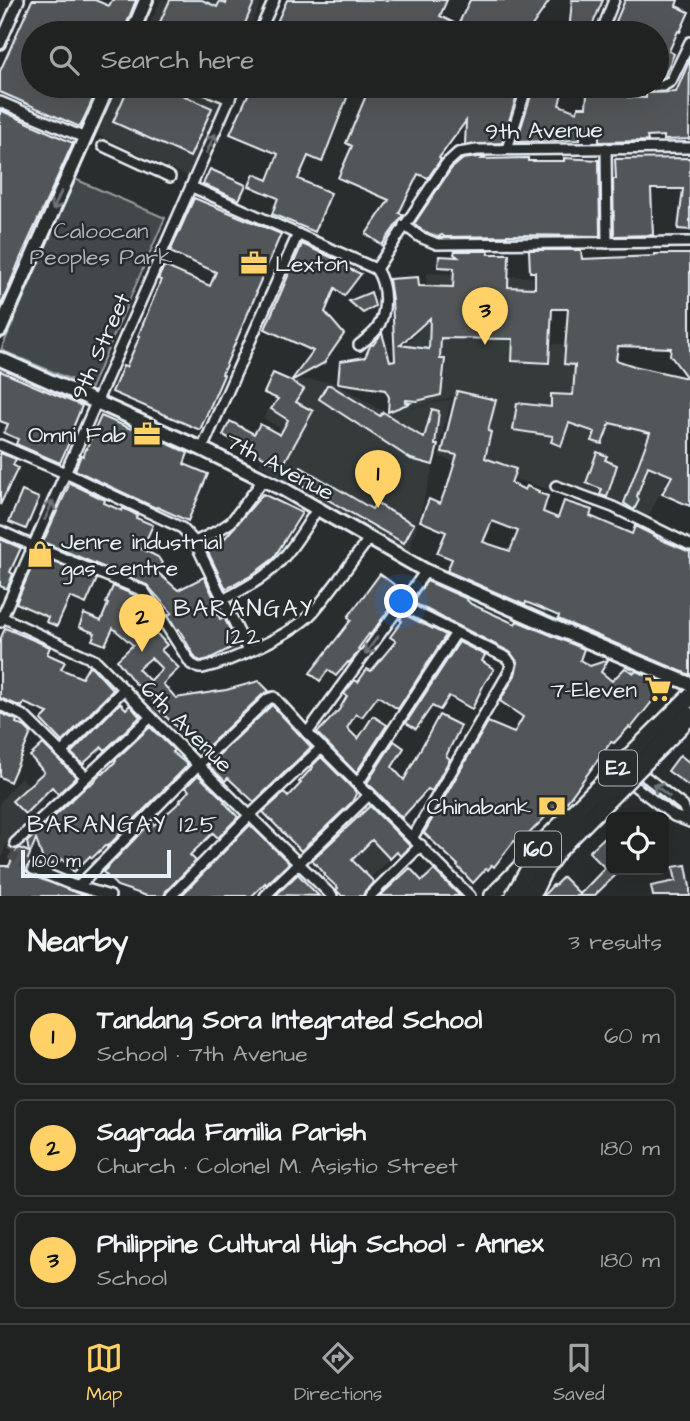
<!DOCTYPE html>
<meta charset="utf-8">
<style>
body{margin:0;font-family:"Architects Daughter",sans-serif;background:#2d2f2f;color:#f1f3f6}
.controls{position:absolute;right:21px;bottom:21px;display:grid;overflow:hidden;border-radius:10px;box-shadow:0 7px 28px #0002}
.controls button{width:63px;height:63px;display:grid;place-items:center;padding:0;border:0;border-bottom:2px solid #3d3f40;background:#202222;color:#f1f3f6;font:35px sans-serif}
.scale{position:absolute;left:21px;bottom:18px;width:150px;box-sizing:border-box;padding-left:7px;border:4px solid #e8f1f8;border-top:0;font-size:19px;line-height:24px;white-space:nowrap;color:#e8f1f8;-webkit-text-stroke:5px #2a2d2e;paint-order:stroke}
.you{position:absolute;left:402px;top:602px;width:24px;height:24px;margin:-18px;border:5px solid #fff;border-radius:50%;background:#1a73e8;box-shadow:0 0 0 10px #1a73e833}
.badge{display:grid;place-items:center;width:46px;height:46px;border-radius:50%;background:#ffd166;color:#111;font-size:23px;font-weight:700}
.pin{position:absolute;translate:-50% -58px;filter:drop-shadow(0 2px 4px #0008)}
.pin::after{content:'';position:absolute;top:37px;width:24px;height:21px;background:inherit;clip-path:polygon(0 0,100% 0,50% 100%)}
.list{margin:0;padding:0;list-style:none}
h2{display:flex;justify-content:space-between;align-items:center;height:91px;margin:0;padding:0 28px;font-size:30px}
h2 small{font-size:23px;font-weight:400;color:#a2a4a5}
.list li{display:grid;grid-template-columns:46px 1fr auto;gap:21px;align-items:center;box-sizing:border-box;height:98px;margin:0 14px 14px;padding:0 14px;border:2px solid #3d3f40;border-radius:10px}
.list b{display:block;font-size:26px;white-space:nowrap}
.list p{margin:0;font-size:23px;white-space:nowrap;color:#a2a4a5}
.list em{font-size:23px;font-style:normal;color:#a2a4a5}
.icon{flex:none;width:38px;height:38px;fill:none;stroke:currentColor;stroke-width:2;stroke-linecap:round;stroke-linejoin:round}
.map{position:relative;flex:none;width:690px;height:896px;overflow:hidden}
.search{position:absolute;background:#202222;box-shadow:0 7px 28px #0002;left:21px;right:21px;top:21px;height:77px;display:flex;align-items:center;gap:18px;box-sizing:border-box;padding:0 24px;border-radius:38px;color:#a2a4a5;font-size:26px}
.sheet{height:427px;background:#202222}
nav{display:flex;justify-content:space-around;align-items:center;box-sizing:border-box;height:98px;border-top:2px solid #3d3f40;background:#202222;font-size:19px;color:#a2a4a5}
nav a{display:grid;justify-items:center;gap:4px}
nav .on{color:#ffd166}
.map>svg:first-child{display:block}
.built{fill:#363a3b}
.green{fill:#424648;stroke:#959ca0;stroke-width:2}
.building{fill:#535759;stroke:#e8f1f8;stroke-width:2;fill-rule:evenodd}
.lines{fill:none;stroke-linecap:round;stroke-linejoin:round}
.street-tunnel{stroke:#464a4c;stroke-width:9;stroke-dasharray:9 4.5;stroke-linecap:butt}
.street-casing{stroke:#e8f1f8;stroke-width:14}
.secondary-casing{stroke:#e8f1f8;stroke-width:18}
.primary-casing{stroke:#e8f1f8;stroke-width:19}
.street{stroke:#2a2d2e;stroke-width:9}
.secondary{stroke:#2a2d2e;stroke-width:12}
.primary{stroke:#2a2d2e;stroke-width:14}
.highway-bridge-casing{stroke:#e8f1f8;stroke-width:21;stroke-linecap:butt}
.highway-bridge{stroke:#2a2d2e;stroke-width:16}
.oneway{stroke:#6c7275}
.labels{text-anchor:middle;stroke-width:5;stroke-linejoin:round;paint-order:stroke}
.shield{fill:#2a2d2e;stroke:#afb6bb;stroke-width:2}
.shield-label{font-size:21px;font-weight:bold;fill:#e8f1f8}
.street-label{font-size:23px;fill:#e8f1f8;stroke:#2a2d2e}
.park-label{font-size:23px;fill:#aeb5ba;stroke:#2a2d2e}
.poi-label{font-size:23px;fill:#e8f1f8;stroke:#2a2d2e;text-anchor:end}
.neighbourhood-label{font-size:24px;letter-spacing:2px;fill:#e8f1f8;stroke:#2a2d2e}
</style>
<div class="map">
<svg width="690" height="896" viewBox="0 0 690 896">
<rect width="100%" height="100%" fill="#2a2d2e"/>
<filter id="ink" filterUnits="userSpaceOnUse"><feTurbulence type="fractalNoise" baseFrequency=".0143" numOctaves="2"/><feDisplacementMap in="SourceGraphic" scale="14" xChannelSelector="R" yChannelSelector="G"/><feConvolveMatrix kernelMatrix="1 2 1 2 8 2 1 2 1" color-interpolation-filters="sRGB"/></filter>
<g filter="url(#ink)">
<!-- built -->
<g class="built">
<polygon points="161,0 262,0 248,33 146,33"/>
<polygon points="117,86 186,86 220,100 188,176 98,135"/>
<polygon points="427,273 533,277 532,343 600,346 620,423 685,445 647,519 624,503 552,480 549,489 439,457 454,395 452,397 404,410 452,399 409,553 259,464 280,428 263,418 288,379 334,382 387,414 394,353 416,335 426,317"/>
<polygon points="21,777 44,800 5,847 0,863 0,802"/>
<polygon points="379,834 396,853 370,878 353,859"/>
</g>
<!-- green -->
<polygon class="green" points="75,179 165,218 91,388 1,350"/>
<!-- building -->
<g class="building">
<polygon points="32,0 95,0 109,6 112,0 136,0 123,33 33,33 33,86 99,86 80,127 0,92 0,71"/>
<polygon points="170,0 202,0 217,7 220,1 226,4 227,0 255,0 241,33 217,33 196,25 192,33 186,31 185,33 155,33"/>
<polygon points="287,0 447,0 440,16 458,25 470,0 550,0 527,33 272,33"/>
<polygon points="572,0 603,0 589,33 569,33"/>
<polygon points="625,0 678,0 676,6 689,12 680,32 678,31 669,51 674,54 664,77 661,79 657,79 657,33 611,33"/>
<polygon points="690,59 689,139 664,140 664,136 647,137 648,141 599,142 599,134 580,133 580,140 518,142 518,137 534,86 571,86 571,88 555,93 562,93 559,105 577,112 578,107 586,107 587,94 627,95 627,97 646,98 646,93 676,92"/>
<polygon points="129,86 162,86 212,108 190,157 113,122"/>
<polygon points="252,86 340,86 350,90 322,162 308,156 298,179 331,193 315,232 272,214 278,198 249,186 254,174 268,180 278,154 230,134"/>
<polygon points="370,86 520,86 502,143 465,145 466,121 439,158 441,159 428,178 418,174 399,213 403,215 382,245 366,234 389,200 338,178 352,146 346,143"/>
<polygon points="0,110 73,143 21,257 0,308"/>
<polygon points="478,157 485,157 482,159 528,158 528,161 564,161 564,158 599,160 600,236 507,235 507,236 445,237 442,235 438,237 423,231 414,224 451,169 463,159"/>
<polygon points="690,158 690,230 678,229 683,189 651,189 653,235 614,236 613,179 616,179 615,159"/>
<polygon points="210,169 246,185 239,200 203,184"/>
<polygon points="194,198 281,234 256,291 257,292 222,374 224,375 200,430 112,392 123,366 126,367 140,336 138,336 161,280 158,279 164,266 210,286 216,272 170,252"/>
<polygon points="302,244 346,264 345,267 361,274 344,296 335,288 325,312 344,334 324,363 291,381 313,351 265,329"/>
<path d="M529,250H581L582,259L655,256V254H690V506L662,494L672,476L648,466L637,496L639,500L634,510L624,503L650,433L610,423L602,444L592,441L595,432L569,423L561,446L551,442L553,436L513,430L517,403L551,407V394L573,395L575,365L564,364L568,309H552L549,363L512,361L513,339L441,338L440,359H445L441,395L417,401L406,400L405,402L410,403L388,412L389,397L385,390L338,383L340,361L365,357L371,344L373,345L382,333L390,361L395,360L392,299L389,279L418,277L419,286L453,287L454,268L438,267L439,256L458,257L454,254L455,251H489L488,254H509L508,287L535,288V272H530ZM430,318L429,349L400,345ZM618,346L671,348L670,355L687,378L634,366L616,360Z"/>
<polygon points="371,292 375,306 363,313 349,301"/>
<polygon points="0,371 82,406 70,435 72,436 60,463 16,444 18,439 4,433 8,424 0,421"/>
<polygon points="273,373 289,380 304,389 296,402 313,411 282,467 223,435 230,421 254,434 260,424 280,435 288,420 271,409 278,399 264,393"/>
<polygon points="327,385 330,385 380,416 383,412 424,438 432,409 439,411 435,445 438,445 433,465 411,459 319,399"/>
<path d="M457,391L496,400L488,431L491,432L485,458L516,469L511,483L525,490L527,486L539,491L538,493L548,496L543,512L558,518L564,501L592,510L590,516L632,534L635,526L657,537V538L690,552V675L558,619L559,616L526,602L525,605L447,571L452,559L437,553L446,532L420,521L429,499L440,504L446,488H447L457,455L442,452ZM492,521L518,531L510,551L483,542Z"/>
<polygon points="101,416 131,429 132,427 188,453 184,464 208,474 188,521 157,507 156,508 75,470 81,455 83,456"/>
<polygon points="597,452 607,456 605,460 617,465 607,497 600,495 602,489 586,483"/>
<polygon points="0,453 16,459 13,465 18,468 0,505"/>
<polygon points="301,467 372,509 376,503 414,524 404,543 293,480"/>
<polygon points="70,483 105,500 104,503 122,511 123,508 137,515 136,518 153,525 142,549 158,557 162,563 156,571 178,590 204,577 216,602 213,604 220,619 224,617 237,645 209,659 201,661 196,659 179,629 177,630 168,615 172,613 147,585 43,542"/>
<polygon points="22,491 39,498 26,529 9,522"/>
<polygon points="263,494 302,513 273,559 249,577 226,589 205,546 223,536 225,538"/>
<polygon points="0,539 21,548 10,572 13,574 7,589 0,586"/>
<polygon points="37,555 97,579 86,604 70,597 57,626 46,622 48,617 16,603"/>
<polygon points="380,574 403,591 370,635 369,634 358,649 360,650 349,663 348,662 336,676 328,670 320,681 310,673 351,620 348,617"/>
<polygon points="427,581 465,598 471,604 515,624 517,621 584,649 580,660 590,666 608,660 601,672 612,681 625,668 634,673 636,671 666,684 631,728 629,727 614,743 611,742 567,802 563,799 519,844 514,841 494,867 492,865 488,870 486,869 473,883 457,866 458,865 424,833 488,722 514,733 523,717 500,701 515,675 518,663 510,652 414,603 418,593"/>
<path d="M113,586L139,597L145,605L131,629L142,638L153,629L167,645L161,650L179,668L163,684L176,698L226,690L259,681L269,691L263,694L202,752L156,707L158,705L133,681L117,660L133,645L113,628L105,645L92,640L95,633L79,627L84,614L101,621L108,604L106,603ZM151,658L162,669L150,681L138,669Z"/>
<polygon points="403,614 446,635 398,709 378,696 362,717 356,714 347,728 358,739 373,716 387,725 356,773 317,733 339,710 347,696 344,694 355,680 358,682 367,669 371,671 396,641 390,637 402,621 400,620"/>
<polygon points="5,628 50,647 47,654 65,662 61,669 82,678 89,666 92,667 113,690 62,742 41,720 48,713 24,703 22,707 0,698 0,640"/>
<polygon points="459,642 485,655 482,661 494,669 484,684 472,709 449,696 440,710 432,706 416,729 406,723"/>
<polygon points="120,703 126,709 130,705 140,717 105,750 102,747 83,764 71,753"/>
<polygon points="272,705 311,747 254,802 228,778 225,781 208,765"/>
<polygon points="0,713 17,720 16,723 25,727 31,733 10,782 0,777"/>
<polygon points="439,715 461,726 446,756 450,759 432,791 428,789 402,818 374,789 367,783 394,741 404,748 392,767 404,780"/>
<polygon points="150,727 174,750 172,752 188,765 107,847 106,845 92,858 90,856 74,872 62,859 59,862 45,866 36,839 24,869 30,875 86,896 0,896 0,866 9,866 16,850 20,848 29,852 27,842 89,784 90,785 102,773 103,774 116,761 115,760"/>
<polygon points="43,744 76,777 58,794 52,787 25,814 12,801 44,772 30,756"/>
<polygon points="680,755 690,763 690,787 668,771"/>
<polygon points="321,757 355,791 356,794 352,802 301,851 263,812 284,793 288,797 301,783 299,782 313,767 312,766"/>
<polygon points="198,775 225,801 224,802 238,817 218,838 213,833 190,855 196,861 166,891 164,896 147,896 117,886 103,872 151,822 154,825 181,801 180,800 189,791 186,787"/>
<polygon points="370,806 410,846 400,856 397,852 390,859 372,840 352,860 374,882 365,891 363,896 342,896 336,890 338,888 324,875 325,874 312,860"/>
<polygon points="250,825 289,863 266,885 265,883 252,896 181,896"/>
<polygon points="607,835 611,840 611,870 621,870 594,896 543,896 553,885 554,886 563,877 580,894 605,868 589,852"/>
<polygon points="686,865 690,887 690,896 653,896 651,886 676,881 673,867"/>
<polygon points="410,868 422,881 434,870 460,896 380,896"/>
<polygon points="298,874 308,885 319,896 276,895"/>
</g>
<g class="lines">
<!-- street-tunnel -->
<polyline class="street-tunnel" points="15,843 9,854 33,869"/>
<defs>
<g id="street">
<polyline points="259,33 274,0"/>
<polyline points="601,33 614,0"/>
<polyline points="0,44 19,0"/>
<polyline points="198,86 230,99"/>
<polyline points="632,86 663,86 671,81 690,42"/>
<polyline points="0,102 85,138"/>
<polyline points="103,146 170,177"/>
<polyline points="606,148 607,243"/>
<polyline points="507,149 527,86"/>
<polyline points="192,187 376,269"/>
<polyline points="404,225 420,237 437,244 690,242"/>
<polyline points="376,269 446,164 458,153 477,150 690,148"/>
<path d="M359,345C364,341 371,336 376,330C388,313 387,286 376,269"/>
<polyline points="0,445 72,476 182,528 195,542 248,651"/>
<polyline points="202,449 298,234"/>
<polyline points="556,486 613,507 690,545"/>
<path d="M0,531L40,549L144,591L191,664L199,668H203C232,661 293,634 313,612C333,589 350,563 369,539"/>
<polyline points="195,542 219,530 231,522 264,479"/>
<path d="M223,600C239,591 257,583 271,570C290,554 304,529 318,508"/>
<polyline points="401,605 507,658 511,664 509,672 413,837"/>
<polyline points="0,616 96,661 198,765 332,896"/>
<polyline points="0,622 235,86"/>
<polyline points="0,705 24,716 86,777"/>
<polyline points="307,733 426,571"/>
<polyline points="62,752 124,689"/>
<polyline points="642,774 683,806 690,822"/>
<polyline points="358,783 456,633"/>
<polyline points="632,784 674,816 690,822"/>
<polyline points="15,843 151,717"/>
<polyline points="33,869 70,884 110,896"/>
<polyline points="79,886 198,765 268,699 274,697 307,733 470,896"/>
<polyline points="171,896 247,818 322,747"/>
<polyline points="265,896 370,794"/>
<polyline points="370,896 421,845"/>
</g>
<g id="secondary">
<polyline points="132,33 146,0"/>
<polyline points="0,330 108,86"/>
<polyline points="0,359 202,449 283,489 426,571 551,626 690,684"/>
</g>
<polyline id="primary" points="492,896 534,853"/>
</defs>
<!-- street casing -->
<use href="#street" class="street-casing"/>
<!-- secondary casing -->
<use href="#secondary" class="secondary-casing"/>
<!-- primary casing -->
<use href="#primary" class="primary-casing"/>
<!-- street -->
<use href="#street" class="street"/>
<!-- secondary -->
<use href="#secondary" class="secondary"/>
<!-- primary -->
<use href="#primary" class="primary"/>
<defs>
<g id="highway-bridge">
<polyline points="514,896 546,840 690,697"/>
<polyline points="531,896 542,873 558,850 690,716"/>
</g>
</defs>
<!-- highway-bridge casing -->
<use href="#highway-bridge" class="highway-bridge-casing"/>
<!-- highway-bridge -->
<use href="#highway-bridge" class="highway-bridge"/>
</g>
<!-- one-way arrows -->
<defs><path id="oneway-shaft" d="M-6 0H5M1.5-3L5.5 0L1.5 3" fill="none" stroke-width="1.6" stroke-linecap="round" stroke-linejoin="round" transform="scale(1.75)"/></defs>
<g class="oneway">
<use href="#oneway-shaft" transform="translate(211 143) rotate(-66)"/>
<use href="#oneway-shaft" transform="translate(57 201) rotate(114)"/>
<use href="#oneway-shaft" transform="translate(49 510) rotate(-66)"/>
<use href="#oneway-shaft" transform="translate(371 646) rotate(126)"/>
<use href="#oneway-shaft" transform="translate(661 790) rotate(-142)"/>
</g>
</g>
<!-- icons -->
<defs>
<symbol id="office-bare" viewBox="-9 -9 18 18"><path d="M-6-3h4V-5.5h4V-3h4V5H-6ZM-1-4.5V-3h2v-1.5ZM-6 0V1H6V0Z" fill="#ffd166" stroke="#2a2d2e" stroke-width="2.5" paint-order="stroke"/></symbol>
<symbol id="shop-bare" viewBox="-9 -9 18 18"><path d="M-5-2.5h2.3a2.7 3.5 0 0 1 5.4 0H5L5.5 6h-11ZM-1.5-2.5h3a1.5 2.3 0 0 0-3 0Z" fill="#ffd166" stroke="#2a2d2e" stroke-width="2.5" paint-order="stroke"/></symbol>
<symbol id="supermarket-bare" viewBox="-9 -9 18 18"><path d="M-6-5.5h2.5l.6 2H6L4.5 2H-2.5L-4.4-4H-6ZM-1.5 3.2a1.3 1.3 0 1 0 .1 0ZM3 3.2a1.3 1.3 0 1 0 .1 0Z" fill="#ffd166" stroke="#2a2d2e" stroke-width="2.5" paint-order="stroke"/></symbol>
<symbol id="bank-bare" viewBox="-9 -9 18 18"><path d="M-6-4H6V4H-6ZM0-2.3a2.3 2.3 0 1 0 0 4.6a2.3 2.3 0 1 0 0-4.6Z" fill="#ffd166" stroke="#2a2d2e" stroke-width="2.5" paint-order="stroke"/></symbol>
</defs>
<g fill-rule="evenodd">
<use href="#office-bare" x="235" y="244" width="38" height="38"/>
<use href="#office-bare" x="128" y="415" width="38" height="38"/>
<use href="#shop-bare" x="21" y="535" width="38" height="38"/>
<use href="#supermarket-bare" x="639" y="670" width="38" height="38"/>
<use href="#bank-bare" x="533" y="787" width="38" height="38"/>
</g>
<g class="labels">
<!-- shield labels -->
<g class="shield">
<rect x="599" y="750.5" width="38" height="35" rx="5"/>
<rect x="515" y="831.5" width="46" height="35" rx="5"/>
</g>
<g class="shield-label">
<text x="618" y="775">E2</text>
<text x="538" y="856">160</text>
</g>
<!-- street labels -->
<g class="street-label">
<text transform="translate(544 130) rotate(-1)" y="8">9th Avenue</text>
<text transform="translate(100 346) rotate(-66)" y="8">9th Street</text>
<text transform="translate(280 466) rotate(28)" y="8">7th Avenue</text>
<text transform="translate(187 726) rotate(45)" y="8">6th Avenue</text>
</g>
<!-- park labels -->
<g class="park-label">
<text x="101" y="238">Caloocan<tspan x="101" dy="26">Peoples Park</tspan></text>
</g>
<!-- poi labels -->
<g class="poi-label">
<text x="275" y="271" text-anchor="start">Lexton</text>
<text x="126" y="442">Omni Fab</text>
<text x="61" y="549" text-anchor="start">Jenre industrial<tspan x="61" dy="26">gas centre</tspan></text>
<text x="637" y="697">7-Eleven</text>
<text x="531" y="814">Chinabank</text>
</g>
<!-- neighbourhood labels -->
<g class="neighbourhood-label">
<text x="244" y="616">BARANGAY<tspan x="244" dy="28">122</tspan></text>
<text x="123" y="832">BARANGAY 125</text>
</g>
</g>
</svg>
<div class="controls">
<button><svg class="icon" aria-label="locate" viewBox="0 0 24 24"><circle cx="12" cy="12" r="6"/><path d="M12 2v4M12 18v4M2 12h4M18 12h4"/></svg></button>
</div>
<div class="scale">100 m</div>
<div class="you"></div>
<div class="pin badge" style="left:378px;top:508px">1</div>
<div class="pin badge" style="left:142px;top:652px">2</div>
<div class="pin badge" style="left:485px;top:345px">3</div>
<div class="search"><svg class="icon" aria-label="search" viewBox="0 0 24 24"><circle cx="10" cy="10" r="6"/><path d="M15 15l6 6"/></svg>Search here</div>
</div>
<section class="sheet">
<h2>Nearby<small>3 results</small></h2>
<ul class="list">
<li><span class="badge">1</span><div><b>Tandang Sora Integrated School</b><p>School · 7th Avenue</p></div><em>60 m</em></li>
<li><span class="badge">2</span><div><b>Sagrada Familia Parish</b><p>Church · Colonel M. Asistio Street</p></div><em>180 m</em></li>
<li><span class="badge">3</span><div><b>Philippine Cultural High School - Annex</b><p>School</p></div><em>180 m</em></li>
</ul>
</section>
<nav>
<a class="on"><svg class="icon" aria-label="map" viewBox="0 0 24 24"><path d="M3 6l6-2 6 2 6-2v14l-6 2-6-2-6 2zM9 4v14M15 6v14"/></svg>Map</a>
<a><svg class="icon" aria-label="directions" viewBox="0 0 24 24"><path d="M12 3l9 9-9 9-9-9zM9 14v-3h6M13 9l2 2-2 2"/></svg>Directions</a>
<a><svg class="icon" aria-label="saved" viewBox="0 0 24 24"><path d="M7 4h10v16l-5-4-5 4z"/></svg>Saved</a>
</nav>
